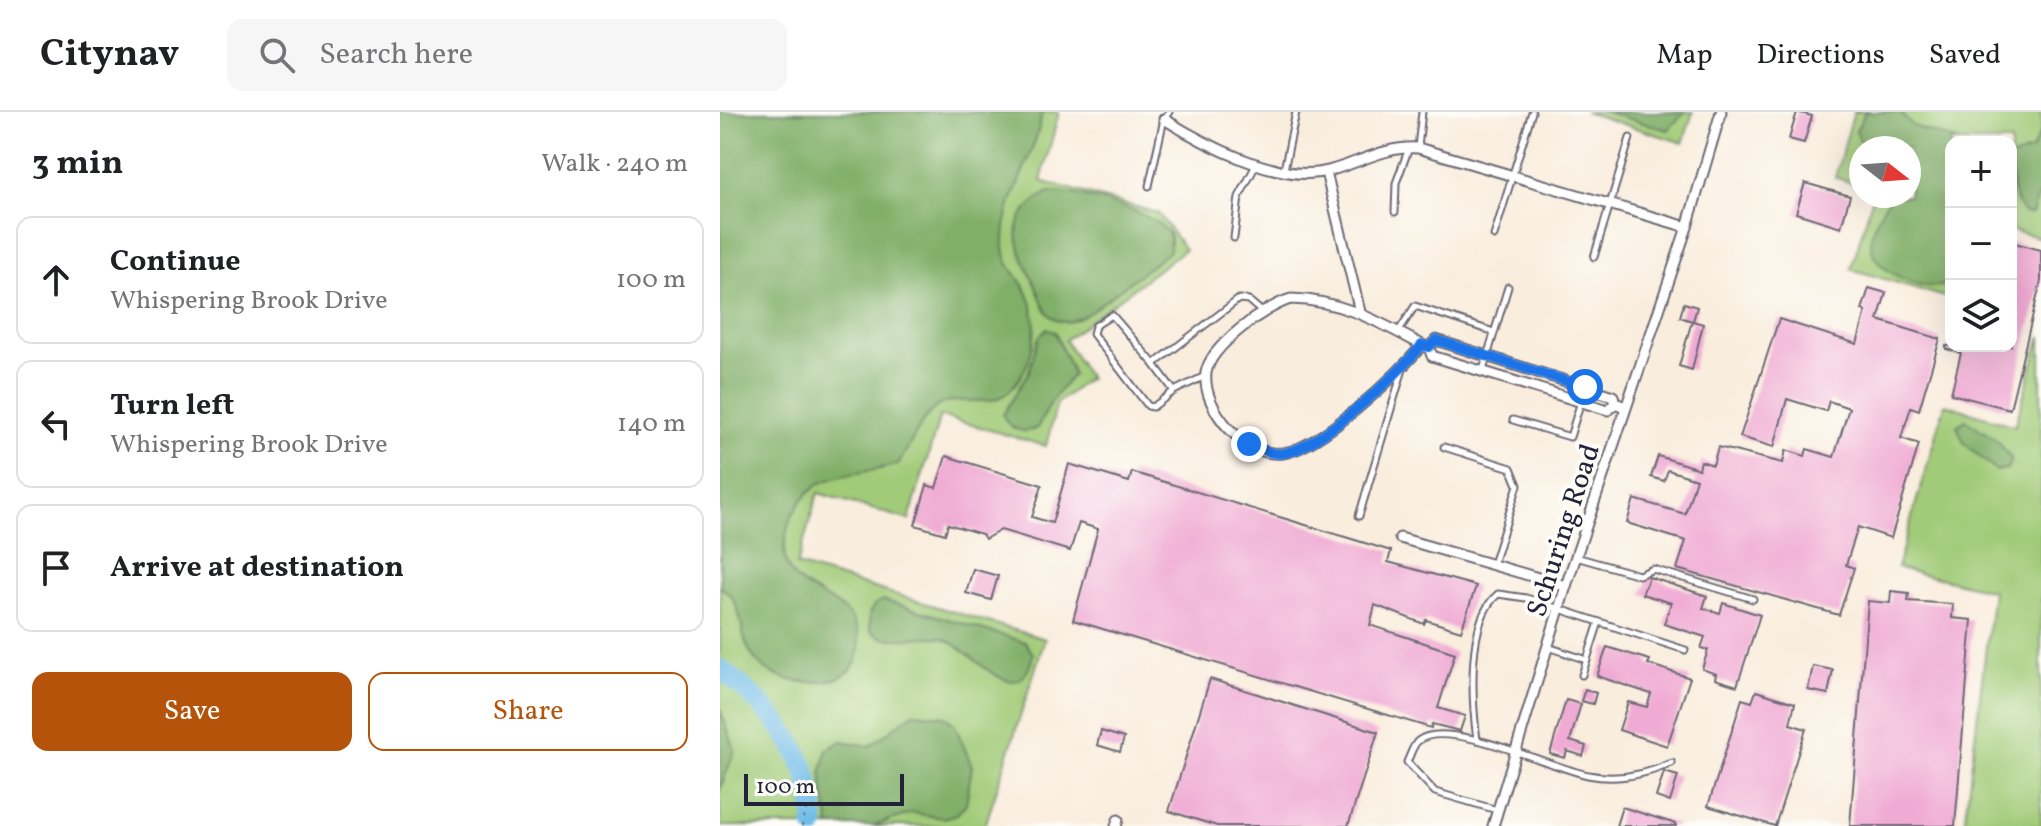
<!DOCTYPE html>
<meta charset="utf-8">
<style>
body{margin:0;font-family:Vollkorn,serif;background:#f6f6f6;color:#202124}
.controls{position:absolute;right:24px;top:24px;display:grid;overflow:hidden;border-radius:16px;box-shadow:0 8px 32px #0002}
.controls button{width:72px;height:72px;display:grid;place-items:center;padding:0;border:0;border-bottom:2px solid #e0e0e0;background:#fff;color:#202124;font:40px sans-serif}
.compass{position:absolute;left:1129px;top:24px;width:72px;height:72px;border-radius:50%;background:#fff;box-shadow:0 8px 32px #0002;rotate:107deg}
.scale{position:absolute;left:24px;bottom:20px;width:160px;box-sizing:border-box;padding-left:8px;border:4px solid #22223b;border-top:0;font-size:22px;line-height:28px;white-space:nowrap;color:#22223b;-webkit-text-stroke:6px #fdfcf7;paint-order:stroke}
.stop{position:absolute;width:24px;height:24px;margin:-18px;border:6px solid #1a73e8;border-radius:50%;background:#fff}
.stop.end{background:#1a73e8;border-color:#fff;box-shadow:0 2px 8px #0008}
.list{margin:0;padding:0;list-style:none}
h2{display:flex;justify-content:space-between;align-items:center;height:104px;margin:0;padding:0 32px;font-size:34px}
h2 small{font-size:26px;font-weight:400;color:#757577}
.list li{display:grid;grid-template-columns:52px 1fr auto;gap:24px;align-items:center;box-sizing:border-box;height:128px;margin:0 16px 16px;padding:0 16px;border:2px solid #e0e0e0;border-radius:16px}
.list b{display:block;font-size:30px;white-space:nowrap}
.list p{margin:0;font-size:26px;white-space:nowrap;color:#757577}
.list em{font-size:26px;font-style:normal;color:#757577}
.actions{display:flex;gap:16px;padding:24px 32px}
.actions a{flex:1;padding:18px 0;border:2px solid #b45309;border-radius:16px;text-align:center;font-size:28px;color:#b45309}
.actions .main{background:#b45309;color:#fff}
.icon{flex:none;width:44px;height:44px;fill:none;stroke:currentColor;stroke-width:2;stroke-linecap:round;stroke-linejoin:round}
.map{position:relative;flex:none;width:1321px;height:714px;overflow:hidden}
header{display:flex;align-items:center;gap:48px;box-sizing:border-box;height:112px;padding:0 40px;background:#fff;border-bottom:2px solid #e0e0e0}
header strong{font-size:38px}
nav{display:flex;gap:44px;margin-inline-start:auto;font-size:28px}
.search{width:560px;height:72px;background:#f6f6f6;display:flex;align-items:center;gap:20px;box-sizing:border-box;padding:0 28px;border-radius:16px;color:#757577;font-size:30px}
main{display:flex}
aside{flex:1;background:#fff}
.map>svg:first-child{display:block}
.green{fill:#a1cb78;stroke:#62765a;stroke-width:2}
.forest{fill:#80af68;stroke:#516852;stroke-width:2}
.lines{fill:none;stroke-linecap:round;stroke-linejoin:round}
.river{stroke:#70bce9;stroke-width:20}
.building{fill:#f0abd4}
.service-casing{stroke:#6d6974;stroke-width:9}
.minor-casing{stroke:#6d6974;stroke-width:13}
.path{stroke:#6d6974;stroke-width:2;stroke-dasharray:2 6;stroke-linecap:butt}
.service{stroke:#fff;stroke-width:5}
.minor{stroke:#fff;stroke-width:9}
.route{stroke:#1a73e8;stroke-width:10}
.labels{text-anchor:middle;stroke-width:8;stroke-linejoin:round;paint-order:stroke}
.street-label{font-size:28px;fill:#22223b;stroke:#fdfcf7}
</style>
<header>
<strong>Citynav</strong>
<div class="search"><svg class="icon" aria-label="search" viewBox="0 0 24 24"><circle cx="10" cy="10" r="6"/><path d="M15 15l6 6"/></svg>Search here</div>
<nav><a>Map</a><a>Directions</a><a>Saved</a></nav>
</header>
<main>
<aside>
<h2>3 min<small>Walk · 240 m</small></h2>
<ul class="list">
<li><svg class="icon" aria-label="ahead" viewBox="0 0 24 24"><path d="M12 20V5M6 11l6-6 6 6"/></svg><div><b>Continue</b><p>Whispering Brook Drive</p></div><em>100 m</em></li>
<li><svg class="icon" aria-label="left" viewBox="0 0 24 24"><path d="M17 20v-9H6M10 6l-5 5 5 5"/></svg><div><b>Turn left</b><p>Whispering Brook Drive</p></div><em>140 m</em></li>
<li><svg class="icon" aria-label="arrive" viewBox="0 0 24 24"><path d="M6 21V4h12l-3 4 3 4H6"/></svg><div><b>Arrive at destination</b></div></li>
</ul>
<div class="actions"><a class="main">Save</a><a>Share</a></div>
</aside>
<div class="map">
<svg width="1321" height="714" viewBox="0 0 1321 714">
<rect width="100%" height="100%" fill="#fdfcf7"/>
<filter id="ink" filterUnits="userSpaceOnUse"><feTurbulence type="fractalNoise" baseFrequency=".0125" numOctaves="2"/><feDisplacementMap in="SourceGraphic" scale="16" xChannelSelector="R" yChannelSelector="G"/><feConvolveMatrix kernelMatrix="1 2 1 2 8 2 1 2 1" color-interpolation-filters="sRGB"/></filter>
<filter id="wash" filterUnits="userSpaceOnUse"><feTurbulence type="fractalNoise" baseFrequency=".006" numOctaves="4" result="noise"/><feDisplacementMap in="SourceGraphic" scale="32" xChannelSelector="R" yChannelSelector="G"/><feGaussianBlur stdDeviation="1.8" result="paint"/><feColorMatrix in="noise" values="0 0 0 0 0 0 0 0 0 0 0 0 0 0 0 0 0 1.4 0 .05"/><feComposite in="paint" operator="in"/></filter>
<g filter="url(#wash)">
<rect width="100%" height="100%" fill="#f9eddd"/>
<!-- green -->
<g class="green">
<polygon points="0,0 339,0 321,69 438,101 465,137 345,228 369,266 337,291 326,334 220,304 189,408 98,381 77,453 325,527 265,714 0,714"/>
<polygon points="865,0 973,0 963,31"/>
<polygon points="1134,0 1321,0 1321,126 1291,118 1291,30 1231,30 1231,187 1131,157 1153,84 1189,84 1189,36 1141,36 1141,74 1115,65"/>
<polygon points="1321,224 1321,714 1244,714 1273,479 1177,456 1225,292 1295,314"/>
</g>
<!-- forest -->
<g class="forest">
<path d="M0,0H322C316,46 282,87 284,134C285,156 300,164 308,182C322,213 313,255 289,279C268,300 237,279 215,296C199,309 190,336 178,352C153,361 125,360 101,371C89,377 80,391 73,402C68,411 66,421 65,431C57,492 143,474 139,536C138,550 130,563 115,567C82,575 42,568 27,534C18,512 23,488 0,475Z"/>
<polygon points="885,0 965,0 948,18"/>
<path d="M1145,0H1180L1193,14L1239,30H1231L1229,172C1214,177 1202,174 1187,168C1139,150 1145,120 1171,84H1189V36L1154,35L1140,30L1136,19Z"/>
<path d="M1321,18V76L1312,101L1306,102C1292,94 1291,62 1291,46L1312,38Z"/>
<path d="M329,80C357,79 435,99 450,123V139L369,201C360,206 350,212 339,209C324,204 322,187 316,175C297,135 281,107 329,80Z"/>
<path d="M327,216L335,220L353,262L333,287L317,316C304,323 288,317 283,303L309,259L319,225Z"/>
<polygon points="1246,308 1278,329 1291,347 1287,357 1276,359 1244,331 1237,314"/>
<path d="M163,488L305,530L313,542C300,608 248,532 222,526C199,521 165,536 150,518L149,502L154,493Z"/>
<polygon points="0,597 15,638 0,678"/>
<polygon points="193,601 225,604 235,613 252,654 246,692 237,702 223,706 192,701 153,714 110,714 101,662 107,638 121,629 150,634"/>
</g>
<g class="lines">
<!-- river -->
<path class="river" d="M0,557C52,596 97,646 94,714"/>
</g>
<g id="blocks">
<!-- building -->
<g class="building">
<polygon points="1077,0 1092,4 1084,31 1069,27"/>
<polygon points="1085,71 1130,84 1121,115 1076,101"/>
<polygon points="1291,130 1321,138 1321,169 1290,297 1231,282 1241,241 1226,237 1226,234 1291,234"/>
<polygon points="1149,176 1166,181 1158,208 1220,227 1199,298 1191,295 1181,326 1199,332 1171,426 1138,415 1126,453 1134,456 1119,503 957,457 966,429 907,411 914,387 965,402 976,367 948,358 944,369 931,365 938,344 979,357 981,349 993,353 998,335 1063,351 1066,338 1085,344 1087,337 1114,345 1129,296 1109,289 1106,299 1067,287 1054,335 1020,325 1059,207 1137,232 1146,199 1142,198"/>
<polygon points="964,191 977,195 973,209 983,212 972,258 959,254 972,209 960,205"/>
<polygon points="226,344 322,373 312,405 332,411 349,352 409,370 412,360 671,439 668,450 756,474 741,519 706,508 704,512 655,493 650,513 735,541 718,596 745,604 740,619 712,612 711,616 353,508 378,417 359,411 350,439 281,418 265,427 262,422 228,412 225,422 195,413 207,373 216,376"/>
<polygon points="253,457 278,464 271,488 246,481"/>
<polygon points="929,465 987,484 983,496 1000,501 1003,491 1040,503 1017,574 995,567 996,562 982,557 988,538 981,536 985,525 944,512 951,491 922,482"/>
<polygon points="1171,479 1189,481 1188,489 1233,492 1232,506 1252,508 1235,714 1130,714 1148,489 1170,491"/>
<polygon points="887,535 930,548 928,552 970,566 947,634 899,618 908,590 927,595 931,582 877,564"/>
<polygon points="1093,554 1113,558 1108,582 1088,578"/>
<polygon points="490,567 658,620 628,714 497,714 449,699"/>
<polygon points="865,577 876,581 873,592 861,589"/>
<polygon points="1036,579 1075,591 1070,612 1086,617 1055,714 988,694 1022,587 1032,590"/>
<polygon points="846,588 861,592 850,629 866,634 863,644 847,639 845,646 830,642"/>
<polygon points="381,619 404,626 400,640 377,633"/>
<polygon points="944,660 958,664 950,690 936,685"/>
<polygon points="902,695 956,712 956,714 896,714"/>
</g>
</g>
</g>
<g filter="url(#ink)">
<use href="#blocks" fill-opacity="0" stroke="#6d6974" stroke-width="2"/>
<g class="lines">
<defs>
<g id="service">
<polyline points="698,35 702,0"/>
<polyline points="564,58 576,0"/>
<polyline points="429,74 444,7 449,0"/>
<polyline points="675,100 676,71 689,36"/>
<polyline points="774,124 812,0"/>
<polyline points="514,126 519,85 537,51"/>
<polyline points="874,145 910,26"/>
<polyline points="678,220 695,194 774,220"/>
<polyline points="434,252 392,203 375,214 373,222 428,294 433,295 454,279"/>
<polyline points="763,258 788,175"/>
<polyline points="485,264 454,279 434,252 519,187 528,188 542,200"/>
<polyline points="793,308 850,325 865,276"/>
<polyline points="724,335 791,356 798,373 773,452"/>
<polyline points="639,404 683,257"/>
<polyline points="856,445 919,463 933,457 1033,487"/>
<polyline points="828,535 867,548"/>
<polyline points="862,563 879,510"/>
<path d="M757,628C752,590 746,508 778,482L806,486L965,538"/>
<path d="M777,698L715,680L687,650C690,644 693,633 698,629C726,605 832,656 868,663C898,669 925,663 952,651"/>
</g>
<g id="minor">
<path d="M444,7C484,32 559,72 608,59C639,51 665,34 698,36L967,115"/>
<polyline points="606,60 640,200"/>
<path d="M571,187C621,188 659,210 702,233C679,262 599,337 563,341C526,346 482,298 486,261C490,234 546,194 571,187Z"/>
<polyline points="703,234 709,235 712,244 888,298 895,291"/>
<polyline points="709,235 716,228 893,284 895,291 905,295"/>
<polyline points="680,426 846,474"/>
<polyline points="396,714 398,708"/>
<polyline points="773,714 846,474 967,115 1001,0"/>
</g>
</defs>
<!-- service casing -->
<use href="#service" class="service-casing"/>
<!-- minor casing -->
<use href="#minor" class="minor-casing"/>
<!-- path -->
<polyline class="path" points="82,714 85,698 104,694"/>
<!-- service -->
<use href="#service" class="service"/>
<!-- minor -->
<use href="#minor" class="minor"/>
</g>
</g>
<g class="lines" filter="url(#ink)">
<!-- route -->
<path class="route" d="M529,332C541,337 551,343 565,341C601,335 678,262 702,233L709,235L716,228L865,275"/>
</g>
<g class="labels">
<!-- street labels -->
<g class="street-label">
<text transform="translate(842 418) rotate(-72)" y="10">Schuring Road</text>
</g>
</g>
</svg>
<div class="controls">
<button>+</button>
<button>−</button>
<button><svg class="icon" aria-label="layers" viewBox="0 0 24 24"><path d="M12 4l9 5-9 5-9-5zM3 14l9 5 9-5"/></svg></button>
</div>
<svg class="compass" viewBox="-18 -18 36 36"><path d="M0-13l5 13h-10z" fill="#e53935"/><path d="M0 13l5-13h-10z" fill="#757577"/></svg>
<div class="scale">100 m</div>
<div class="stop" style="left:865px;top:275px"></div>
<div class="stop end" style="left:529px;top:332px"></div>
</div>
</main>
